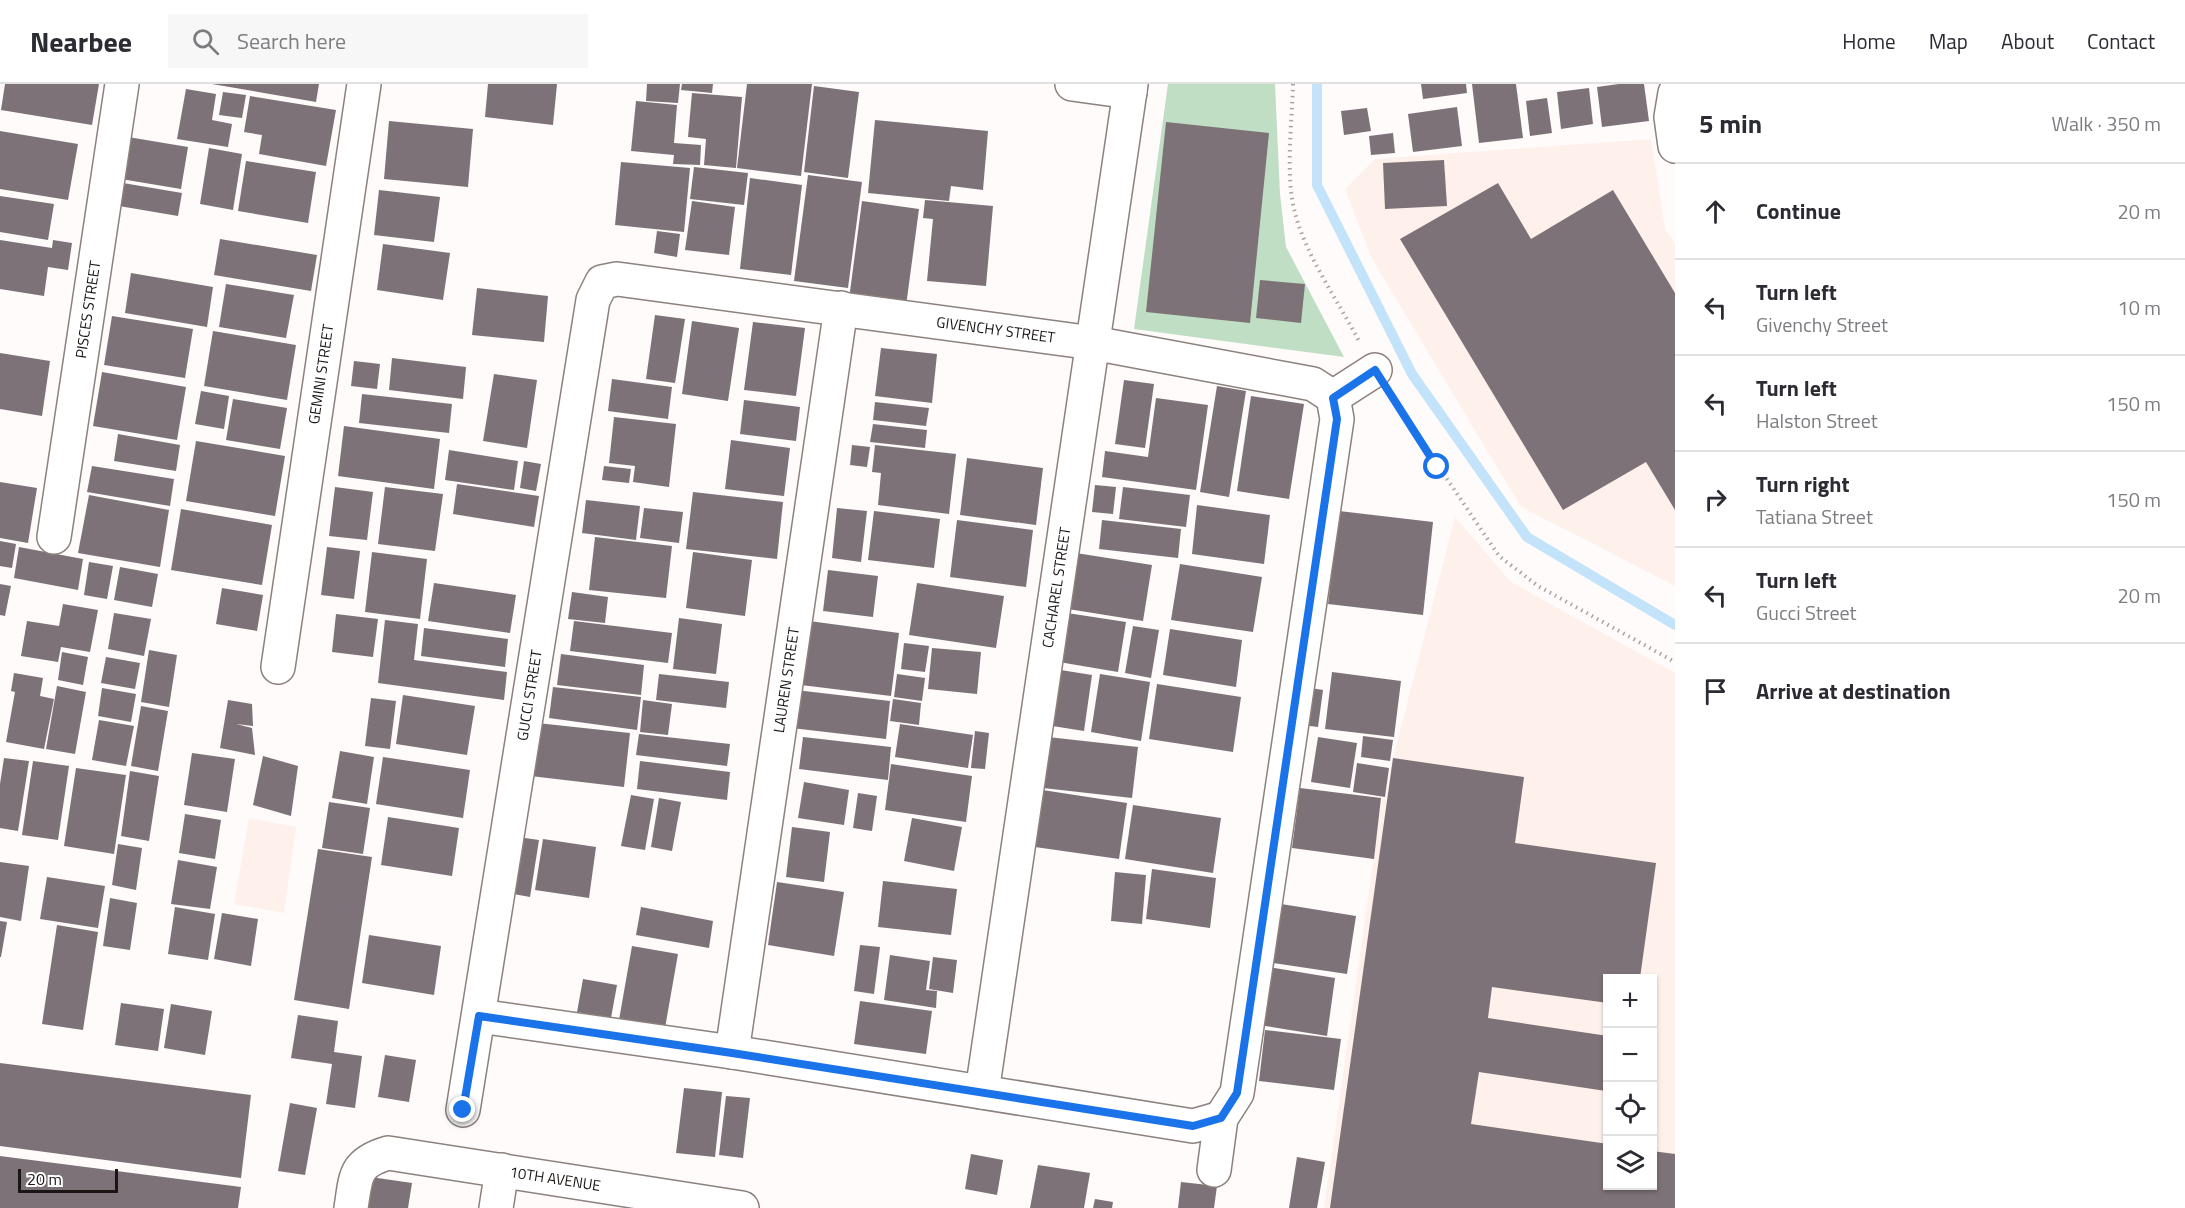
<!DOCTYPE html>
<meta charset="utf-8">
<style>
body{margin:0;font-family:"Titillium Web",sans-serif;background:#f7f7f7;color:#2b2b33}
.controls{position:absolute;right:18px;bottom:18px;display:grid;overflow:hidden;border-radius:0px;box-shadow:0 2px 4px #0004}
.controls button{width:54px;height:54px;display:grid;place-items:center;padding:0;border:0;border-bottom:2px solid #e1e1e2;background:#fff;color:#2b2b33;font:30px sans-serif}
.scale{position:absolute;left:18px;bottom:15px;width:100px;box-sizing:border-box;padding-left:6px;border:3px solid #1a1614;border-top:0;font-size:16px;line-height:21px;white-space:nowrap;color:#1a1614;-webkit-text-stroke:4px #fff;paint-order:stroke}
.stop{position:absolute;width:18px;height:18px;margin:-14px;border:4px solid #1a73e8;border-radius:50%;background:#fff}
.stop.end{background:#1a73e8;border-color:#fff;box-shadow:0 2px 6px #0008}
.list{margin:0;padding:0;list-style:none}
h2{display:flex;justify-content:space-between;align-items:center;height:78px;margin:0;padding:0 24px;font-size:26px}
h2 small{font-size:20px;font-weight:400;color:#7c7c81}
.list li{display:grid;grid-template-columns:39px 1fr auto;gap:18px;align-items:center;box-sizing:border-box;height:96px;padding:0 24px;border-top:2px solid #e1e1e2}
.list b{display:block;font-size:22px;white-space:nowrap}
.list p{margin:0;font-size:20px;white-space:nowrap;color:#7c7c81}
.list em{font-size:20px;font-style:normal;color:#7c7c81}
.icon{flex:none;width:33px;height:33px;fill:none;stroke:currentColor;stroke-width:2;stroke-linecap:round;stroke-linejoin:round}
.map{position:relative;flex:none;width:1675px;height:1124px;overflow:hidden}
header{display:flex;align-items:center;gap:36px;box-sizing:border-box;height:84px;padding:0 30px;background:#fff;border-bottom:2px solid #e1e1e2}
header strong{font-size:28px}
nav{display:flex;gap:33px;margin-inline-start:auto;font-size:21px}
.search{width:420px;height:54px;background:#f7f7f7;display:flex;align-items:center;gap:15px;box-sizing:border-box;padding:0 21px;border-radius:0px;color:#7c7c81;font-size:22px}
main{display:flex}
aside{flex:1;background:#fff}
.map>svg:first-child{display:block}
.built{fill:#fef1ec;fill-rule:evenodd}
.green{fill:#c0dec4}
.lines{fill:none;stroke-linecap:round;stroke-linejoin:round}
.stream{stroke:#c3e3fa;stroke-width:10}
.building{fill:#7d7277}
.minor-casing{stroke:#8c817d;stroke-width:36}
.path{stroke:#a8a4a3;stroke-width:4;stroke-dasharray:1.5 4.5;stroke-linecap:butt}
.minor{stroke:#fff;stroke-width:33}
.route{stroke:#1a73e8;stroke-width:8}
.labels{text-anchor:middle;stroke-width:4.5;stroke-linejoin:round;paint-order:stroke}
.street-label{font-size:15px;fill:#1a1614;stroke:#fff}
</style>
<header>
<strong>Nearbee</strong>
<div class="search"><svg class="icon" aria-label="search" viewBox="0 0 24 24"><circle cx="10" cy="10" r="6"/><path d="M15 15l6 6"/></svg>Search here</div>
<nav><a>Home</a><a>Map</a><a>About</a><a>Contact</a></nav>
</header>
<main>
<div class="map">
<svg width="1675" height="1124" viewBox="0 0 1675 1124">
<rect width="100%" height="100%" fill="#fefbfa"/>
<!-- built -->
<g class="built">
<polygon points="1651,55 1665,144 1675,160 1675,502 1521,423 1372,175 1345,105 1375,75"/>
<path d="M1455,433L1511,498L1675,589V1124H1324L1382,715H1386L1391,682ZM1608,894H1652V1102H1608Z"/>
<polygon points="249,734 296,743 284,829 234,820"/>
</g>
<!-- green -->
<polygon class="green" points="1168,0 1275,0 1280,110 1286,163 1344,273 1134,245"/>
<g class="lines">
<!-- stream -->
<polyline class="stream" points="1317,0 1317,101 1412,290 1527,453 1675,541"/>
</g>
<!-- building -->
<g class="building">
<polygon points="5,0 99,0 92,41 1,26"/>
<polygon points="212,0 319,0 316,18"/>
<polygon points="488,0 557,0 553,41 485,33"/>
<polygon points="647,0 680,0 678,19 646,17"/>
<polygon points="682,0 713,0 712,9 681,6"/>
<polygon points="747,0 812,0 801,92 737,84"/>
<polygon points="1421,0 1466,0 1467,9 1423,15"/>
<polygon points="1472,0 1516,0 1523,54 1479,59"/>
<polygon points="1619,0 1644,0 1649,37 1602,43 1597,3"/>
<polygon points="814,2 859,8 848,94 804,88"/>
<polygon points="1589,4 1593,40 1561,45 1557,8"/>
<polygon points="186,5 216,10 212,36 232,40 228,63 177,55"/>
<polygon points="223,8 246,11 242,34 219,31"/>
<polygon points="692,9 742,13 736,84 704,81 706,55 688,53"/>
<polygon points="250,12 336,26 326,82 259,70 262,51 244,48"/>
<polygon points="1547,14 1552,49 1530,52 1526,17"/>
<polygon points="636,17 677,21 674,59 701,61 700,81 673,80 674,71 631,67"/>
<polygon points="1457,23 1462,62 1413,68 1408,30"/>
<polygon points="1367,24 1371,47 1344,51 1341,27"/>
<polygon points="875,36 988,47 983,106 951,102 949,117 868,109"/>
<polygon points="389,37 473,45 468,103 384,95"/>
<polygon points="1166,38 1269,49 1250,239 1146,228"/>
<polygon points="0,47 78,60 68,116 0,105"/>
<polygon points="1393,49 1395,69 1371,71 1369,52"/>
<polygon points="128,53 188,63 181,105 121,95"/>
<polygon points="209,64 242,70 233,126 200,120"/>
<polygon points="1444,76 1447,122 1385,125 1383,79"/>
<polygon points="246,77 316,88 308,139 238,127"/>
<polygon points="621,78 690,84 684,148 615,141"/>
<polygon points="694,83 748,89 744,121 690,115"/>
<polygon points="808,91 862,98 848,204 794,197"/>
<polygon points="750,94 802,101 791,191 740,185"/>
<polygon points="123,99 182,109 178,132 119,122"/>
<polygon points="1498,99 1531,155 1613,106 1675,209 1675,426 1646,378 1563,426 1400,155"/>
<polygon points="379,106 440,113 434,158 374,151"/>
<polygon points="0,112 54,120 48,156 0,148"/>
<polygon points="925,116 993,122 986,202 927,197 933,135 923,134"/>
<polygon points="692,117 735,123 729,171 685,166"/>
<polygon points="862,117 919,125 906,222 849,215"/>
<polygon points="657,147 680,150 677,173 654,169"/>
<polygon points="220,155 317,171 311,207 214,191"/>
<polygon points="0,156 52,164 53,156 72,159 68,186 48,183 44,212 0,205"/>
<polygon points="383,160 450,169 443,216 377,206"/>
<polygon points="131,189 213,203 207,243 125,229"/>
<polygon points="1260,196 1305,200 1301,239 1256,234"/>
<polygon points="226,200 294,211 286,254 219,243"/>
<polygon points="477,204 548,212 544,258 472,251"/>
<polygon points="655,231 685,235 675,299 646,295"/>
<polygon points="112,232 193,245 185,294 104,281"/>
<polygon points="692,237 739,244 728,317 682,310"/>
<polygon points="753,238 805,244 796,312 744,306"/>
<polygon points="213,247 296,261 287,316 204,302"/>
<polygon points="881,264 937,270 932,319 875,312"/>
<polygon points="0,269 50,277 42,332 0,325"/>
<polygon points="392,274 466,283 463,315 389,306"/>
<polygon points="354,277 380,280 377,305 351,302"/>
<polygon points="102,288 186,303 177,356 93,342"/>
<polygon points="494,290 537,296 527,364 483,357"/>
<polygon points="612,295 672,303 668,335 608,327"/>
<polygon points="1124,296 1154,300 1145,364 1115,360"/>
<polygon points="1217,302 1246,307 1229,413 1200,408"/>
<polygon points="201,307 229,312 224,345 195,340"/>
<polygon points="362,310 452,320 449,349 359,339"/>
<polygon points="1251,312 1304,320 1289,415 1237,407"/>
<polygon points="1156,314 1208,321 1196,406 1102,393 1105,367 1148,373"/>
<polygon points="233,315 287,324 280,365 226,356"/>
<polygon points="744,316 800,323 796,357 740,350"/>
<polygon points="875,318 929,324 926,342 873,336"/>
<polygon points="614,333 676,340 669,403 633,398 635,382 609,379"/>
<polygon points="873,340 927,346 925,364 870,358"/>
<polygon points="344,342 440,355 434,405 338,392"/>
<polygon points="118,350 180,361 176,387 114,377"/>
<polygon points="731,356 790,364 784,412 725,405"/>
<polygon points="196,357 285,372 275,432 186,417"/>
<polygon points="852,361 870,363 867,383 850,381"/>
<polygon points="875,361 956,370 949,430 878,421 881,389 872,388"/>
<polygon points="449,366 518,377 514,406 445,396"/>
<polygon points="967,374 1043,384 1036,441 960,431"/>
<polygon points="524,377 541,380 536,407 520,404"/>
<polygon points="92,382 174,395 170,422 87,408"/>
<polygon points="604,382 631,385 629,399 602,396"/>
<polygon points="0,398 37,404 28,459 0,454"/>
<polygon points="457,400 539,412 534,443 453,430"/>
<polygon points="1095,401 1116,403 1113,430 1092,428"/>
<polygon points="335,403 373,408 367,456 329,452"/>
<polygon points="385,403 443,410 435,467 378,460"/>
<polygon points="1123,403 1190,411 1186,443 1119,435"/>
<polygon points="693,408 783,418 777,475 686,465"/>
<polygon points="89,411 169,426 160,483 78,469"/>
<polygon points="586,416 640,422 636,456 582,449"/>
<polygon points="1197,421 1270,431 1264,480 1192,470"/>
<polygon points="644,424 683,428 679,459 640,454"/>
<polygon points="837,424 867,427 861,478 832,474"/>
<polygon points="181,425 272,441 262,501 171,486"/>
<polygon points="874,427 940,435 934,484 868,476"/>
<polygon points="1339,427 1433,438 1423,531 1328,520"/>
<polygon points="957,436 1033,446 1026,503 950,493"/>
<polygon points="1102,436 1181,445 1178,474 1099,465"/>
<polygon points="595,453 672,462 666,514 589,506"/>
<polygon points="0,457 16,460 12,484 0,482"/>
<polygon points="19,463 83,475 78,506 14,494"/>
<polygon points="327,463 360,467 354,515 321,511"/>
<polygon points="372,468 427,475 420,535 365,528"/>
<polygon points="693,468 752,476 745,532 686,524"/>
<polygon points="1076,469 1152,481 1143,537 1068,525"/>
<polygon points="89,478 113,482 107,515 84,511"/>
<polygon points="1180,480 1262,493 1253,548 1171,536"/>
<polygon points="120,483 158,490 152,523 114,516"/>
<polygon points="828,486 878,492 873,533 823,527"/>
<polygon points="434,499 516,511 510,549 428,537"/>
<polygon points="917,499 1004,512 996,564 909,551"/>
<polygon points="0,500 11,502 5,532 0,531"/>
<polygon points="222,504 263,511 257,547 216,540"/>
<polygon points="572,508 608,513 605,539 568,535"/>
<polygon points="63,520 98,526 90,568 61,563 58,578 21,572 27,537 59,542"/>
<polygon points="1054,527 1126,538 1118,588 1047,576"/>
<polygon points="114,529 151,535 144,572 108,565"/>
<polygon points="336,530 378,535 373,573 332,568"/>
<polygon points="679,534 722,540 716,590 673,585"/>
<polygon points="385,536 418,540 414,576 507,588 504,616 378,599"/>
<polygon points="574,537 672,549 668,579 570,567"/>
<polygon points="809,537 899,549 891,612 801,601"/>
<polygon points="1133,542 1159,546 1151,594 1125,589"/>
<polygon points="424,544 508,555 505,583 421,572"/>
<polygon points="1170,545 1242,556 1236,603 1163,591"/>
<polygon points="904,559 929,562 925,588 901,585"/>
<polygon points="932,564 981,568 977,610 928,605"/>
<polygon points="149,566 177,571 169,623 141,618"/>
<polygon points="62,568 88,573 83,601 58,596"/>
<polygon points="561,570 644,581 641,611 557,601"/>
<polygon points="106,573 140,579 135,605 101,599"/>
<polygon points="1048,584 1092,591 1084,647 1040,640"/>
<polygon points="1332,588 1401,597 1394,653 1325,645"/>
<polygon points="14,589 43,594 40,612 54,615 44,665 6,658 15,608 11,607"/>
<polygon points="659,590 729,598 726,624 656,616"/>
<polygon points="897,590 925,594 922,617 894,613"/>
<polygon points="1100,590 1150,598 1141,657 1091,648"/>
<polygon points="1157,600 1241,613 1233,668 1149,655"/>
<polygon points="57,602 86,608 75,670 46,665"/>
<polygon points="1298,602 1323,606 1318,643 1293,640"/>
<polygon points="553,603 641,613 637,646 549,634"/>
<polygon points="102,604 136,610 131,638 98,632"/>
<polygon points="787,605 890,617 886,655 783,643"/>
<polygon points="403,611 475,622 467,671 396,660"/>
<polygon points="371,614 396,617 390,665 365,662"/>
<polygon points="893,615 921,619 919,641 890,637"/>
<polygon points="228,616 252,620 253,642 236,640 252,644 255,671 220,664"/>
<polygon points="643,616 672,620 668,651 640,648"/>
<polygon points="141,622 168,627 158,687 131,682"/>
<polygon points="99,636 134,642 126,682 92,676"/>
<polygon points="528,638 630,649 624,703 522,691"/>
<polygon points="900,640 973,651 968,684 895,673"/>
<polygon points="975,647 989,649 985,685 971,684"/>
<polygon points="639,650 730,660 727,682 636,671"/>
<polygon points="1363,652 1393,656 1390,677 1361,673"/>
<polygon points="803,653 891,663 888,696 799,685"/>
<polygon points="1048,653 1138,663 1132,714 1043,704"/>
<polygon points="1318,653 1357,659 1350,704 1311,698"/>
<polygon points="340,667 374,673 367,720 332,714"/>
<polygon points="192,669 235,675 227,728 184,721"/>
<polygon points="263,672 298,682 291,732 253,721"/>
<polygon points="383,673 470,686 463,734 376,720"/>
<polygon points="4,674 29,677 18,747 0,744 0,700"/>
<polygon points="1393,674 1524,693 1515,759 1656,779 1640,894 1608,894 1608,919 1492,903 1488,934 1608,952 1606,1007 1479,988 1471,1040 1608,1060 1608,1102 1652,1102 1652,1067 1675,1070 1675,1124 1330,1124"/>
<polygon points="33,677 69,682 58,756 22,751"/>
<polygon points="640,677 730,688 727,716 637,705"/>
<polygon points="1357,679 1389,684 1385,713 1353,708"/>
<polygon points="891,680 972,692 966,738 885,726"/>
<polygon points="76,684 126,691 114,770 64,762"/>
<polygon points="130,687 159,692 149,757 121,752"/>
<polygon points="804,698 849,706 844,741 798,734"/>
<polygon points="1300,704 1381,714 1374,775 1292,764"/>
<polygon points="1036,705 1127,719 1119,775 1028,762"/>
<polygon points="858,709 877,712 872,747 853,744"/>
<polygon points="631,711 654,715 645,766 621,762"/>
<polygon points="659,714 681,718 672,767 651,763"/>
<polygon points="329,718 370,724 363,770 322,764"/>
<polygon points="1133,721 1221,734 1213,789 1125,775"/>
<polygon points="185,730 221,736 215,775 179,769"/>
<polygon points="388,733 459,744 452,792 381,781"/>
<polygon points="912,734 962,743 954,787 904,777"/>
<polygon points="792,743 830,748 824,798 786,793"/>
<polygon points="511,752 539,756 530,813 502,808"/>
<polygon points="543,755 596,763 589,814 535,806"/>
<polygon points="118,760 142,764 136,806 112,801"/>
<polygon points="318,765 372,773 349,925 294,916"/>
<polygon points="178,776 217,783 210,825 171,820"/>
<polygon points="0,778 29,782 21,837 0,833"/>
<polygon points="1152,785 1216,794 1210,844 1146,835"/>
<polygon points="1115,788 1146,791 1142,840 1111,837"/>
<polygon points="47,793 105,802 98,844 40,835"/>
<polygon points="883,797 957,805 951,851 878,843"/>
<polygon points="777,798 844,808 834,872 768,861"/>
<polygon points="110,814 137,819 130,866 103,862"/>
<polygon points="1275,819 1356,832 1347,890 1266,878"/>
<polygon points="175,823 215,830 208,876 168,870"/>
<polygon points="641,823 713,837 709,864 636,851"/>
<polygon points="222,829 258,835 251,882 214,875"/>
<polygon points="0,837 7,838 1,873 0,873"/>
<polygon points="57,841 98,848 83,946 42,940"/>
<polygon points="369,851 441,862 434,911 362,899"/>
<polygon points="860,861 880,863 874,910 854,907"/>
<polygon points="632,862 678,870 665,944 619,936"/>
<polygon points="890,871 930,877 926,906 937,907 936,924 884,916"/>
<polygon points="933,873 957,876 953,909 929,905"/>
<polygon points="1268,883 1335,894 1327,952 1259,941"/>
<polygon points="583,895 617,901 611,934 577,928"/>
<polygon points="860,917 932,927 926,970 854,960"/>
<polygon points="121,919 164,925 158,967 115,961"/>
<polygon points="171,920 212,927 205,971 164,964"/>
<polygon points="298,931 338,937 334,968 362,972 355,1024 326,1020 332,980 291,974"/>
<polygon points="1265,946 1341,955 1334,1006 1259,997"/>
<polygon points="385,971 416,976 409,1018 378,1013"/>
<polygon points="0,979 251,1011 241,1094 0,1062"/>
<polygon points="684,1004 722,1008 715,1073 676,1069"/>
<polygon points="726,1012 750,1014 743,1074 719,1071"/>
<polygon points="290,1019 317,1024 305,1091 278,1087"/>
<polygon points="971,1070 1003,1076 997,1111 965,1105"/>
<polygon points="0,1072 241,1103 238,1124 0,1124"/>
<polygon points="1297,1073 1325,1078 1317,1124 1289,1124"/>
<polygon points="1038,1081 1090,1089 1084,1124 1030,1124"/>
<polygon points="357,1091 412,1099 408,1124 353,1124"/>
<polygon points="1181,1098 1217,1102 1214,1124 1178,1124"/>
<polygon points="1095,1115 1113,1118 1112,1124 1093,1124"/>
</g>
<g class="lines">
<defs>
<g id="minor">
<polyline points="1072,0 1130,8"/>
<polyline points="1675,9 1671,33 1675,62"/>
<path id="s1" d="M54,453L122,0"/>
<path id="s2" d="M278,583L364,0"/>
<polyline points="479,932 732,968 1193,1042 1221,1034"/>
<path id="s3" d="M732,968L841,224"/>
<path id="s4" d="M982,1008L1131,0"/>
<path id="s5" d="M463,1026L593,216L602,198L617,195L1093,259L1313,300L1333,313L1375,286"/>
<polyline points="1214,1086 1221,1034 1237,1009 1337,335 1333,313"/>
<path id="s6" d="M351,1124C356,1092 354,1079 388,1069L742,1124"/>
<polyline points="496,1124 502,1086"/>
</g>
</defs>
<!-- minor casing -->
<use href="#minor" class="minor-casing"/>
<!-- path -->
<g class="path">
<path d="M1293,0C1292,39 1285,92 1295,129C1306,172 1338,217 1359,257"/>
<polyline points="1393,315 1499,472 1538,502 1675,578"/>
</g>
<!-- minor -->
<use href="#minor" class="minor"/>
</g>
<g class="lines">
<!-- route -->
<polyline class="route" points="463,1026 479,932 732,969 1193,1042 1221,1034 1237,1009 1337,335 1333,314 1375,286 1437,383"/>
</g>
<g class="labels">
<!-- street labels -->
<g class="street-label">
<text dy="5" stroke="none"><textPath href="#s1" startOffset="230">PISCES STREET</textPath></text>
<text dy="5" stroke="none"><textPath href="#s5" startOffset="1238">GIVENCHY STREET</textPath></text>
<text dy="5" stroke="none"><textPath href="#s2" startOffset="296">GEMINI STREET</textPath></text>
<text dy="5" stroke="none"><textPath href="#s4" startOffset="510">CACHAREL STREET</textPath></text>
<text dy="5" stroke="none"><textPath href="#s3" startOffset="376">LAUREN STREET</textPath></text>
<text dy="5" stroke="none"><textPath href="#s5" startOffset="420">GUCCI STREET</textPath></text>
<text dy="5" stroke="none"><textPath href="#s6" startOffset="242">10TH AVENUE</textPath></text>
</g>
</g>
</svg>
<div class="controls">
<button>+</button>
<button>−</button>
<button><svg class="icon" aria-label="locate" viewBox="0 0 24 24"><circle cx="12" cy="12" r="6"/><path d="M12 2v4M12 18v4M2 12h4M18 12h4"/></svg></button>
<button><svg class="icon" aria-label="layers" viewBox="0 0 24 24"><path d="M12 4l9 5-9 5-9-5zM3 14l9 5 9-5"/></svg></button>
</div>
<div class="scale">20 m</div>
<div class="stop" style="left:1437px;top:383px"></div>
<div class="stop end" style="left:463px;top:1026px"></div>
</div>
<aside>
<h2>5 min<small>Walk · 350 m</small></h2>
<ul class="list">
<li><svg class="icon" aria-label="ahead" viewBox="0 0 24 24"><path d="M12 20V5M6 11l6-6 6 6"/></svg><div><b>Continue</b></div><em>20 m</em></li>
<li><svg class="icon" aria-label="left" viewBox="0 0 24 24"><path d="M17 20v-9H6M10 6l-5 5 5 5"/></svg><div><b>Turn left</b><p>Givenchy Street</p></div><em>10 m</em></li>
<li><svg class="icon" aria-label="left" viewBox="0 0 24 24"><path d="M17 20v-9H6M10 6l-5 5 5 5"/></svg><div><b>Turn left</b><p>Halston Street</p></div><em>150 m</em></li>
<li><svg class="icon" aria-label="right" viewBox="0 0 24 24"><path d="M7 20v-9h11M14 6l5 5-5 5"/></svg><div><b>Turn right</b><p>Tatiana Street</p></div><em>150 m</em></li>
<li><svg class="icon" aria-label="left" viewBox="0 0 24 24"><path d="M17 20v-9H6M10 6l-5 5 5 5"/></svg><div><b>Turn left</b><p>Gucci Street</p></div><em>20 m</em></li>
<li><svg class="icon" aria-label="arrive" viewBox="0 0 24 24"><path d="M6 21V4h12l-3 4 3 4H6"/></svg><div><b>Arrive at destination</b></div></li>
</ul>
</aside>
</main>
